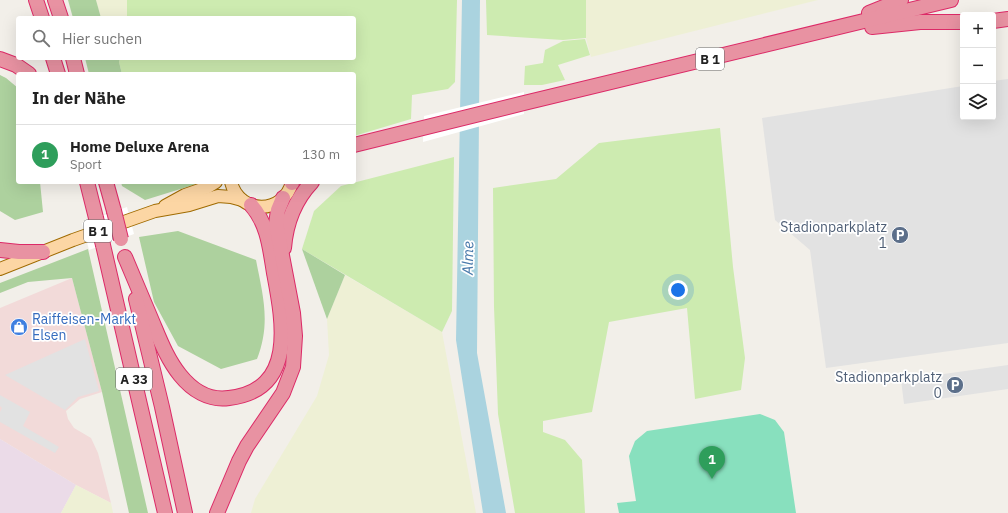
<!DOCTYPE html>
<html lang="de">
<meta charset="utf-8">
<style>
body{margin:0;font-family:"IBM Plex Sans",sans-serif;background:#f2f2f2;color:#222}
.controls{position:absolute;right:12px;top:12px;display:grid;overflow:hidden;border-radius:4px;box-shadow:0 4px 16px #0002}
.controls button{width:36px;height:36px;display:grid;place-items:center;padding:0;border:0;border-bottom:1px solid #e0e0e0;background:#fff;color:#222;font:20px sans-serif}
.you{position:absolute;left:678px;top:290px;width:14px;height:14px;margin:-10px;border:3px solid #fff;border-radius:50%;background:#1a73e8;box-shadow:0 0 0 6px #1a73e833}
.badge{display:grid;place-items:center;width:26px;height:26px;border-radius:50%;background:#d93025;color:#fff;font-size:13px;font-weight:700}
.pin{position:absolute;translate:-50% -33px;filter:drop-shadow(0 1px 2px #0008)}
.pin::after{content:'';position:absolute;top:21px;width:14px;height:12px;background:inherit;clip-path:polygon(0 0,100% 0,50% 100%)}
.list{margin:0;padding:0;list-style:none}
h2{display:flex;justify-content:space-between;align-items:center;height:52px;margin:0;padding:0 16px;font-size:17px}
h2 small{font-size:13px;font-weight:400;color:#767676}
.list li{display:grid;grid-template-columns:26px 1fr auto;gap:12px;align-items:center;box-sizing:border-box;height:60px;padding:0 16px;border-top:1px solid #e0e0e0}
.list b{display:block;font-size:15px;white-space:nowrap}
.list p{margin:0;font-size:13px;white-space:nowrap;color:#767676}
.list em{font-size:13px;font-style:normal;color:#767676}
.icon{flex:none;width:22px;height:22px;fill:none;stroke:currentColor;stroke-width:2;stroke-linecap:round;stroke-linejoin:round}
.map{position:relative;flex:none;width:1008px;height:513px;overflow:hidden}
.search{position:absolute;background:#fff;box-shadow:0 4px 16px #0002;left:16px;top:16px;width:340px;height:44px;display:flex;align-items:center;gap:10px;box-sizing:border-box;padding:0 14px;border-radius:4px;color:#767676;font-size:15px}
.panel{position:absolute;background:#fff;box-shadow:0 4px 16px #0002;left:16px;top:72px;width:340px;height:112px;border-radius:4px}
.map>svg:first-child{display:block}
.commercial{fill:#f2dad9}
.industrial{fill:#ebdbe8}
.farmland{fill:#eef0d5}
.grass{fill:#cdebb0}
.forest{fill:#add19e}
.pitch{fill:#88e0be}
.parking{fill:#e2e2e2}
.water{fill:#aad3df}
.pier{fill:#fff}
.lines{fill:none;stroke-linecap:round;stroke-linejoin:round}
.primary-casing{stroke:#a06b00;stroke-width:14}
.highway-casing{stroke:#dc2a67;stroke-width:16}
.primary{stroke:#fcd6a4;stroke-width:12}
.highway{stroke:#e892a2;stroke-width:14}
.highway-bridge-casing{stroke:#dc2a67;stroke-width:16;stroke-linecap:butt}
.highway-bridge{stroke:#e892a2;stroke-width:14}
.labels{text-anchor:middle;stroke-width:3.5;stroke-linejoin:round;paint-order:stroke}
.shield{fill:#fff;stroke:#646464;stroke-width:1}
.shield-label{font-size:13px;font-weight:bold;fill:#222}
.service-label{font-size:14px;fill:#4e5e75;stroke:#fff;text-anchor:end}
.shop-label{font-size:14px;fill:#366cbe;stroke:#fff;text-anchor:start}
.water-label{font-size:15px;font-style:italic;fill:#4a7aab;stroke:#fff}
</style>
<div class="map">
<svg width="1008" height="513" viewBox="0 0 1008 513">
<rect width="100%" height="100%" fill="#f2efe9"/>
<!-- commercial -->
<polygon class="commercial" points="72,278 102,392 80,399 66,411 68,419 74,428 91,438 98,453 111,503 76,485 0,439 0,308"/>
<!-- industrial -->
<polygon class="industrial" points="0,439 76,485 61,513 0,513"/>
<!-- farmland -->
<g class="farmland">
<polygon points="96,0 127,0 127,18 101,18"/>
<polygon points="586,0 818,0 591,57 586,38"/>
<polygon points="345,275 442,332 476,513 251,513 255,499 317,396 329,355 327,319"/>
<polygon points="76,485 111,503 113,513 61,513"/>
</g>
<!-- grass -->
<g class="grass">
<polygon points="127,0 457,0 455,82 448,89 412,95 411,119 354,136 354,74 122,74 119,62 120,58 354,58 354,18 127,18"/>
<polygon points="486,0 586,0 586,38 563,40 487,35"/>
<polygon points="585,39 590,55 558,65 565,80 542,85 524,85 525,66 543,63 545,50 563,41"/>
<polygon points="720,128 733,267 745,358 741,390 695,399 687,308 609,322 592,412 543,421 543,432 565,440 582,460 585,513 515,513 498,414 494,307 493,188 556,179 599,143"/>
<polygon points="454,157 452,311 442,332 302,249 314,211 341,186"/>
</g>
<!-- forest -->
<g class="forest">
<polygon points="68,0 96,0 101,18 73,18"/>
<polygon points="85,58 120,58 119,62 122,74 89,74"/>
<polygon points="0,75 6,78 18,88 18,182 40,182 43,212 15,220 0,211"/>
<polygon points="121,182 203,182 145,200 122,186"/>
<path d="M178,231L256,260C263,296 271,323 257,359L221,369L178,346L154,302L139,237Z"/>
<polygon points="88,249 148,513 129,513 102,392 72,278 28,282 0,293 0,283"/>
<polygon points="302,249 345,275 327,319"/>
</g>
<!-- pitch -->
<polygon class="pitch" points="760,414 775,420 784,432 796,513 619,513 617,503 636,501 629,456 635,441 647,431"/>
<!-- parking -->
<g class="parking">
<polygon points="1008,79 1008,343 826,368 810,250 775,220 762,118 963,86 963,117 993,117 993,81"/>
<polygon points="85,339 99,391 78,397 65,410 5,375"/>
<polygon points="1008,365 1008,389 904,404 901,380"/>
<polygon points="0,395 30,412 23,426 59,447 55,453 0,422 0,412 2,408 0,406"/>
</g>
<!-- water -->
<polygon class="water" points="462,0 480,0 477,353 506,513 483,513 456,340"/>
<!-- pier -->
<g class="pier">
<polygon points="524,92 524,114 423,142 424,116"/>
<polygon points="127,207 134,234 89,250 82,223"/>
</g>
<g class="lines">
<defs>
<g id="primary">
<path d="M231,182C239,215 284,215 292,182"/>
<polyline points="165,206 185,195 208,187 216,182"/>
<polyline points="0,269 73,240 155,211 189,205 218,196 231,197 242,200"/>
</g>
<g id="highway">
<polyline points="36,0 42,18"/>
<polyline points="55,0 61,18"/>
<polyline points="869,13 901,0"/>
<polyline points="993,21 1008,19"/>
<polyline points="872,27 920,22 963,22"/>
<polyline points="53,58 58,74"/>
<polyline points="73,58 77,74"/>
<polyline points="0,59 16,65 29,74"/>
<polyline points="354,145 524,103 951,0"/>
<polyline points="87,182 96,218"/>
<polyline points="106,182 114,211"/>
<polyline points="292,183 292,182"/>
<polyline points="103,245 165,513"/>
<path d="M284,248C286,224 295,200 312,182"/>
<polyline points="0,250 19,252 43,252"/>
<path d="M125,257C134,278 143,300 152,321C160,340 167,359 180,375C192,390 209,401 229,398C297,390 283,321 274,273C270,249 268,224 251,205"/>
<polyline points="136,299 162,407 185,513"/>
<polyline points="217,513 239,461 247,446 283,393 293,367 295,336 293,313 276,224 278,210 283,198"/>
</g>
</defs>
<!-- primary casing -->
<use href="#primary" class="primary-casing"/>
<!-- highway casing -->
<use href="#highway" class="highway-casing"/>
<!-- primary -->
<use href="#primary" class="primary"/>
<!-- highway -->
<use href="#highway" class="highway"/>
<defs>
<g id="highway-bridge">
<polyline points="114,211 121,239"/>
<polyline points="96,218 103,245"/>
</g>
</defs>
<!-- highway-bridge casing -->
<use href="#highway-bridge" class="highway-bridge-casing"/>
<!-- highway-bridge -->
<use href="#highway-bridge" class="highway-bridge"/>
</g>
<!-- icons -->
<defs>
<symbol id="parking-disc" viewBox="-11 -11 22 22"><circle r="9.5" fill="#5c6f8a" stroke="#fff"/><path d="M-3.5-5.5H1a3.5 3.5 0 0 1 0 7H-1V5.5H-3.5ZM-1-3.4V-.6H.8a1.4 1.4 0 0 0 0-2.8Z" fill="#fff"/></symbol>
<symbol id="shop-disc" viewBox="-11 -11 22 22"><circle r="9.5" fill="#3f7fe0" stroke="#fff"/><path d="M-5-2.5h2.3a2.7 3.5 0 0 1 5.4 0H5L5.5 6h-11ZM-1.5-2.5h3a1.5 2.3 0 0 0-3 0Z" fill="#fff"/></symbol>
</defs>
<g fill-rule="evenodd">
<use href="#parking-disc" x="890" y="225" width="20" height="20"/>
<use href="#shop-disc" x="9" y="317" width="20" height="20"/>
<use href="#parking-disc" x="945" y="375" width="20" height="20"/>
</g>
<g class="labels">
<!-- shield labels -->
<g class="shield">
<rect x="696" y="48" width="28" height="22" rx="3"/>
<rect x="84" y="220" width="28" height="22" rx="3"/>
<rect x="116" y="368" width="36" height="22" rx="3"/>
</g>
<g class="shield-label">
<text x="710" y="64">B 1</text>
<text x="98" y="236">B 1</text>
<text x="134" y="384">A 33</text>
</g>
<!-- service labels -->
<g class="service-label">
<text x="887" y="232">Stadionparkplatz<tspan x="887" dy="16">1</tspan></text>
<text x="942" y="382">Stadionparkplatz<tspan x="942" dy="16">0</tspan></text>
</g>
<!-- shop labels -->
<g class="shop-label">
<text x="32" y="324">Raiffeisen-Markt<tspan x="32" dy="16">Elsen</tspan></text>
</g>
<!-- water labels -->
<g class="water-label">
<text transform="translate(468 258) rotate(-89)" y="5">Alme</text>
</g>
</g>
</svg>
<div class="controls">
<button>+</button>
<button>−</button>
<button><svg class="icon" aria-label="layers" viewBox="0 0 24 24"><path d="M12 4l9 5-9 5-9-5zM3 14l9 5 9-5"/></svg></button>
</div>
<div class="you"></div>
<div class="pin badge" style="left:712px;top:479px;background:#2e9e5b">1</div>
<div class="search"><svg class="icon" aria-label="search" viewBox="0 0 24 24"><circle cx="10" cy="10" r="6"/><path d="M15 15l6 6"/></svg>Hier suchen</div>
<section class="panel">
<h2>In der Nähe<small></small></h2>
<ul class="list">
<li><span class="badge" style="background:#2e9e5b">1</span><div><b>Home Deluxe Arena</b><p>Sport</p></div><em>130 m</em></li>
</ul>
</section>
</div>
